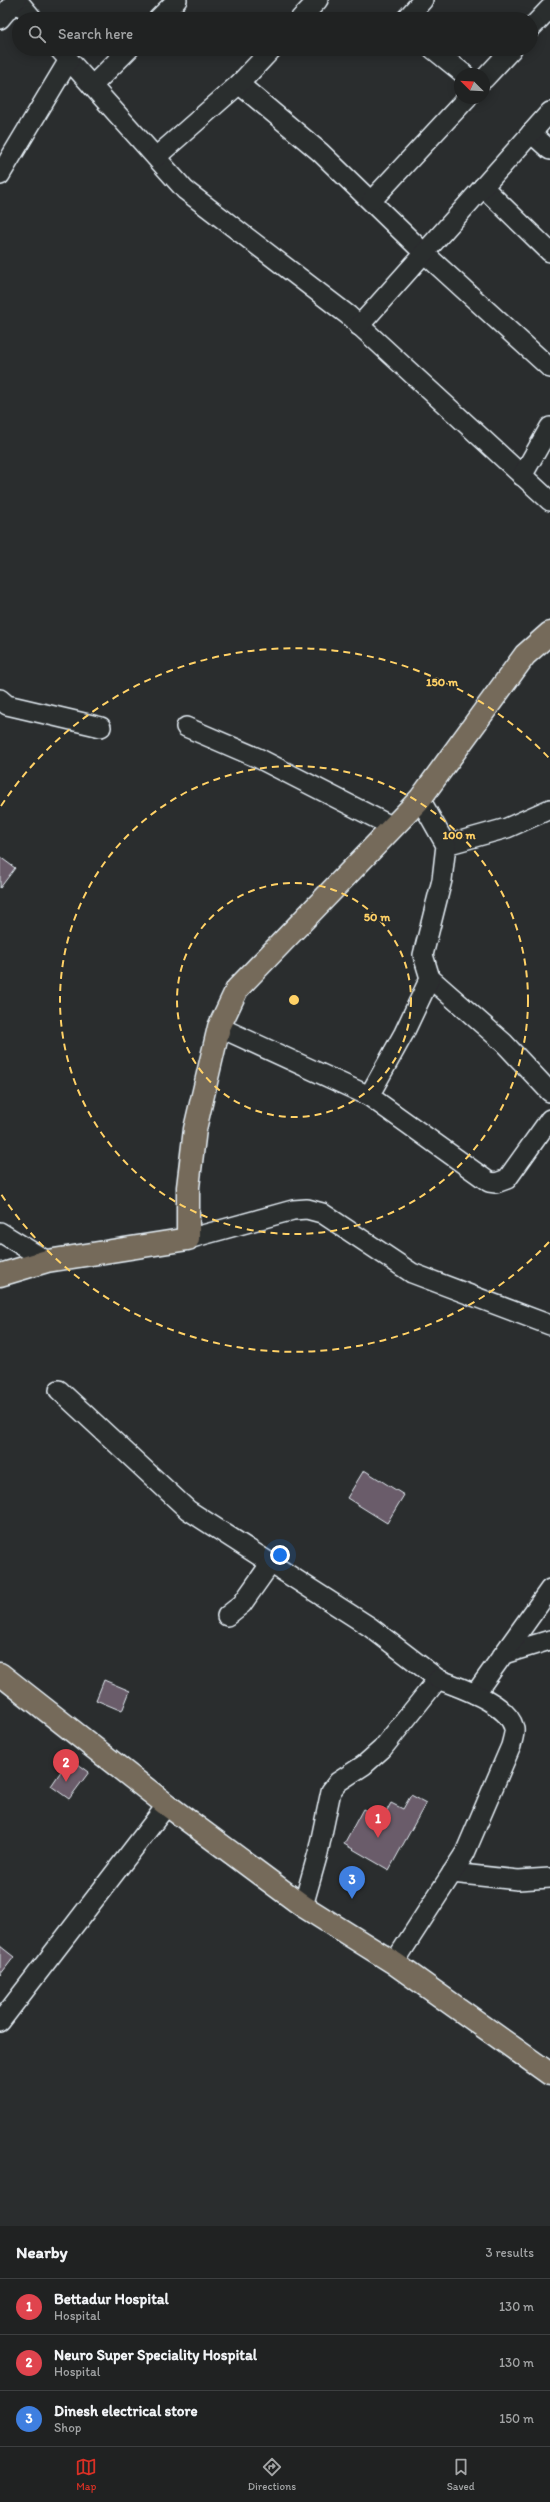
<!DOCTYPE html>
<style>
body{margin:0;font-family:Itim,sans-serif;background:#282a2a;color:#f1f3f6}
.compass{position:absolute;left:454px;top:68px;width:36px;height:36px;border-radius:50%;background:#202222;box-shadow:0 2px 10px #0003;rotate:294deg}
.you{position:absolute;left:280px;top:1555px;width:14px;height:14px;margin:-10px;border:3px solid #fff;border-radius:50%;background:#1a73e8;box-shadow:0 0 0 6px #1a73e833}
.badge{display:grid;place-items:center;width:26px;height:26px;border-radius:50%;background:#d93025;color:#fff;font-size:13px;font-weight:700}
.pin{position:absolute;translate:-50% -33px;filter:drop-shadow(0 1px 2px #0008)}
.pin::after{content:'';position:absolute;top:21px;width:14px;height:12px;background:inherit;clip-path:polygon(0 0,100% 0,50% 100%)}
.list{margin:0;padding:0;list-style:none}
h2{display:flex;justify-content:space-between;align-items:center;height:52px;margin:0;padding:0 16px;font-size:17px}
h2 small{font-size:13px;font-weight:400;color:#a2a4a5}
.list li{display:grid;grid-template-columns:26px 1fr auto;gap:12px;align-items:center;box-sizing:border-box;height:56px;padding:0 16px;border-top:1px solid #3d3f40}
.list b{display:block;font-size:15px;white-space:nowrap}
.list p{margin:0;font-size:13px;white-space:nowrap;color:#a2a4a5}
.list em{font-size:13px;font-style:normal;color:#a2a4a5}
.icon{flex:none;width:22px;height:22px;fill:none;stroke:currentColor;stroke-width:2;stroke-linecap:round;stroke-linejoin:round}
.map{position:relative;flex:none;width:550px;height:2226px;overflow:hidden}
.search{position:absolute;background:#202222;box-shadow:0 2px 10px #0003;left:12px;right:12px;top:12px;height:44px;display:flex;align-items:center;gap:10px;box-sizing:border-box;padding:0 14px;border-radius:22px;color:#a2a4a5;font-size:15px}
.sheet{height:220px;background:#202222}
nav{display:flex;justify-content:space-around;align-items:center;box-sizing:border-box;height:56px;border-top:1px solid #3d3f40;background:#202222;font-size:11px;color:#a2a4a5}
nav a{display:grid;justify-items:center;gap:2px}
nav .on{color:#d93025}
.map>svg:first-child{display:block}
.building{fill:#6a5c6a;stroke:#e8f1f8}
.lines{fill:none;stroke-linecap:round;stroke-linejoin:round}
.minor-casing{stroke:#e8f1f8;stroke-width:22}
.major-casing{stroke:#e8f1f8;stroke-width:25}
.minor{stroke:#2a2d2e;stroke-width:19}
.major{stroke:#746a5a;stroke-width:22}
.ring{fill:none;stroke:#ffd166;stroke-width:2;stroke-dasharray:7 5}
.centre{fill:#ffd166;stroke:#2a2d2e;stroke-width:2}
.ring-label{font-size:12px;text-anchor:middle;font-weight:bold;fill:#ffd166;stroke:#2a2d2e;stroke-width:3;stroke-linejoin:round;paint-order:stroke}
</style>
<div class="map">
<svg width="550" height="2226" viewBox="0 0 550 2226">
<rect width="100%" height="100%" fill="#2a2d2e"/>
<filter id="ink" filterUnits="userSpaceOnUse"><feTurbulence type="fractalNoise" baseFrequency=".025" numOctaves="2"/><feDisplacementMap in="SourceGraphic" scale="8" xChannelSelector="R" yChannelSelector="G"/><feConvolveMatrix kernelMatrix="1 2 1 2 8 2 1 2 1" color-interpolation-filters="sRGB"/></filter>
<g filter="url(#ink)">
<!-- building -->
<g class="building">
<polygon points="0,857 15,868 0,888"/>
<polygon points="364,1470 404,1495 387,1523 347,1498"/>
<polygon points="104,1680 130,1691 122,1711 96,1700"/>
<polygon points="70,1758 89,1772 69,1799 51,1786"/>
<polygon points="411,1795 426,1803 389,1870 344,1844 363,1809 382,1819 391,1803 403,1809"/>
<polygon points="0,1946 14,1957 0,1975"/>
</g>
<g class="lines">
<defs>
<g id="minor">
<polyline points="17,0 33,19"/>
<polyline points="0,19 16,0"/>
<polyline points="158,19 177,0"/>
<polyline points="300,19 318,0"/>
<polyline points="406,19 423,0"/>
<polyline points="531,28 550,8"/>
<polyline points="59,49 185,190 348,315 550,501"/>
<polyline points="433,49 464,74"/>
<polyline points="484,79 512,49"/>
<polyline points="239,84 320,152 424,253 550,368"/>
<polyline points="92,86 129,49"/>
<polyline points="531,133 550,150"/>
<polyline points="156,157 239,84 272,49"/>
<polyline points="0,175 69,60"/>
<polyline points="483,187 550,252"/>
<polyline points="372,200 467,98"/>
<polyline points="359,326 550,112"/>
<polyline points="522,476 550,427"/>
<polyline points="0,699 7,705 101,727"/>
<polyline points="186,727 258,758 393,827"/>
<polyline points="446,845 507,828 550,809"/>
<polyline points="430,978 504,1043 550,1092"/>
<polyline points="219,1027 369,1096 404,1033 430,978 423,955 442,880 446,845 420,799"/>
<polyline points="369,1096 489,1182 496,1183 507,1179 550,1119"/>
<polyline points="0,1232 47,1261"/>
<polyline points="188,1239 293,1210 307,1209 322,1213 412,1273 550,1325"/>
<polyline points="59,1390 188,1510 370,1627 438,1679 382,1749 364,1765 338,1782 331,1791 318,1853 303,1906"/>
<polyline points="227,1616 242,1604 271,1563"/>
<polyline points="504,1654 550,1640"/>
<polyline points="475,1694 550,1589"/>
<polyline points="452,1873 518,1880 550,1878"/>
<path d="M394,1963L465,1853L511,1746C512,1741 515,1733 514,1728C507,1702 460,1688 438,1679"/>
<polyline points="0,2022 167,1805"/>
</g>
<g id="major">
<polyline points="0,1275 47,1261 188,1239 188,1187 195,1129 219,1027 237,989 420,799 525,655 550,633"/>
<polyline points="0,1674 167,1805 303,1906 394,1963 550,2074"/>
</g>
</defs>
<!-- minor casing -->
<use href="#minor" class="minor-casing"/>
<!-- major casing -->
<use href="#major" class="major-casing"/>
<!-- minor -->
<use href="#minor" class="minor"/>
<!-- major -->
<use href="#major" class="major"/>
</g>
</g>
<!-- distance rings -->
<g class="ring">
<circle cx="294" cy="1000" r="117"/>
<circle cx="294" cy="1000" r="234"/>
<path d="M549 1242A351 351 0 0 1 1 1194M1 806A351 351 0 0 1 549 758"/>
</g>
<circle cx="294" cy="1000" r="6" class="centre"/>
<g class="ring-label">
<text x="442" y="686">150 m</text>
<text x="459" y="839">100 m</text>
<text x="377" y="921">50 m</text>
</g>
</svg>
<svg class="compass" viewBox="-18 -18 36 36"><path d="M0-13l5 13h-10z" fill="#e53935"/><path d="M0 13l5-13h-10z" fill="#a2a4a5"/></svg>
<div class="you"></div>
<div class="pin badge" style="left:378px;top:1838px;background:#e0444e">1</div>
<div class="pin badge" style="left:66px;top:1782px;background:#e0444e">2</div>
<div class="pin badge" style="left:352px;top:1899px;background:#3f7fe0">3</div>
<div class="search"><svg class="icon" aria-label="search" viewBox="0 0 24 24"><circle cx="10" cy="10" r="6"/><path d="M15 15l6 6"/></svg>Search here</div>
</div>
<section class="sheet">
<h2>Nearby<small>3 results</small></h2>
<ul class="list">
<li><span class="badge" style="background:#e0444e">1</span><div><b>Bettadur Hospital</b><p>Hospital</p></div><em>130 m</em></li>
<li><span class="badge" style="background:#e0444e">2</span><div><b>Neuro Super Speciality Hospital</b><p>Hospital</p></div><em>130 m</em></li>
<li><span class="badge" style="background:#3f7fe0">3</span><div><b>Dinesh electrical store</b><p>Shop</p></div><em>150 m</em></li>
</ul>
</section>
<nav>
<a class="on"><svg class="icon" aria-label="map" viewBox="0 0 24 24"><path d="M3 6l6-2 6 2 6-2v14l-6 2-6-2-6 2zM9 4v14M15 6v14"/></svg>Map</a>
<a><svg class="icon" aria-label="directions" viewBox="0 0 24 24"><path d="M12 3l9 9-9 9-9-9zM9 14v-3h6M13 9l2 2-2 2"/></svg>Directions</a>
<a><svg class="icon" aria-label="saved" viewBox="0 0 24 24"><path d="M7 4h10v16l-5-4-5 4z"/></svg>Saved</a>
</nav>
